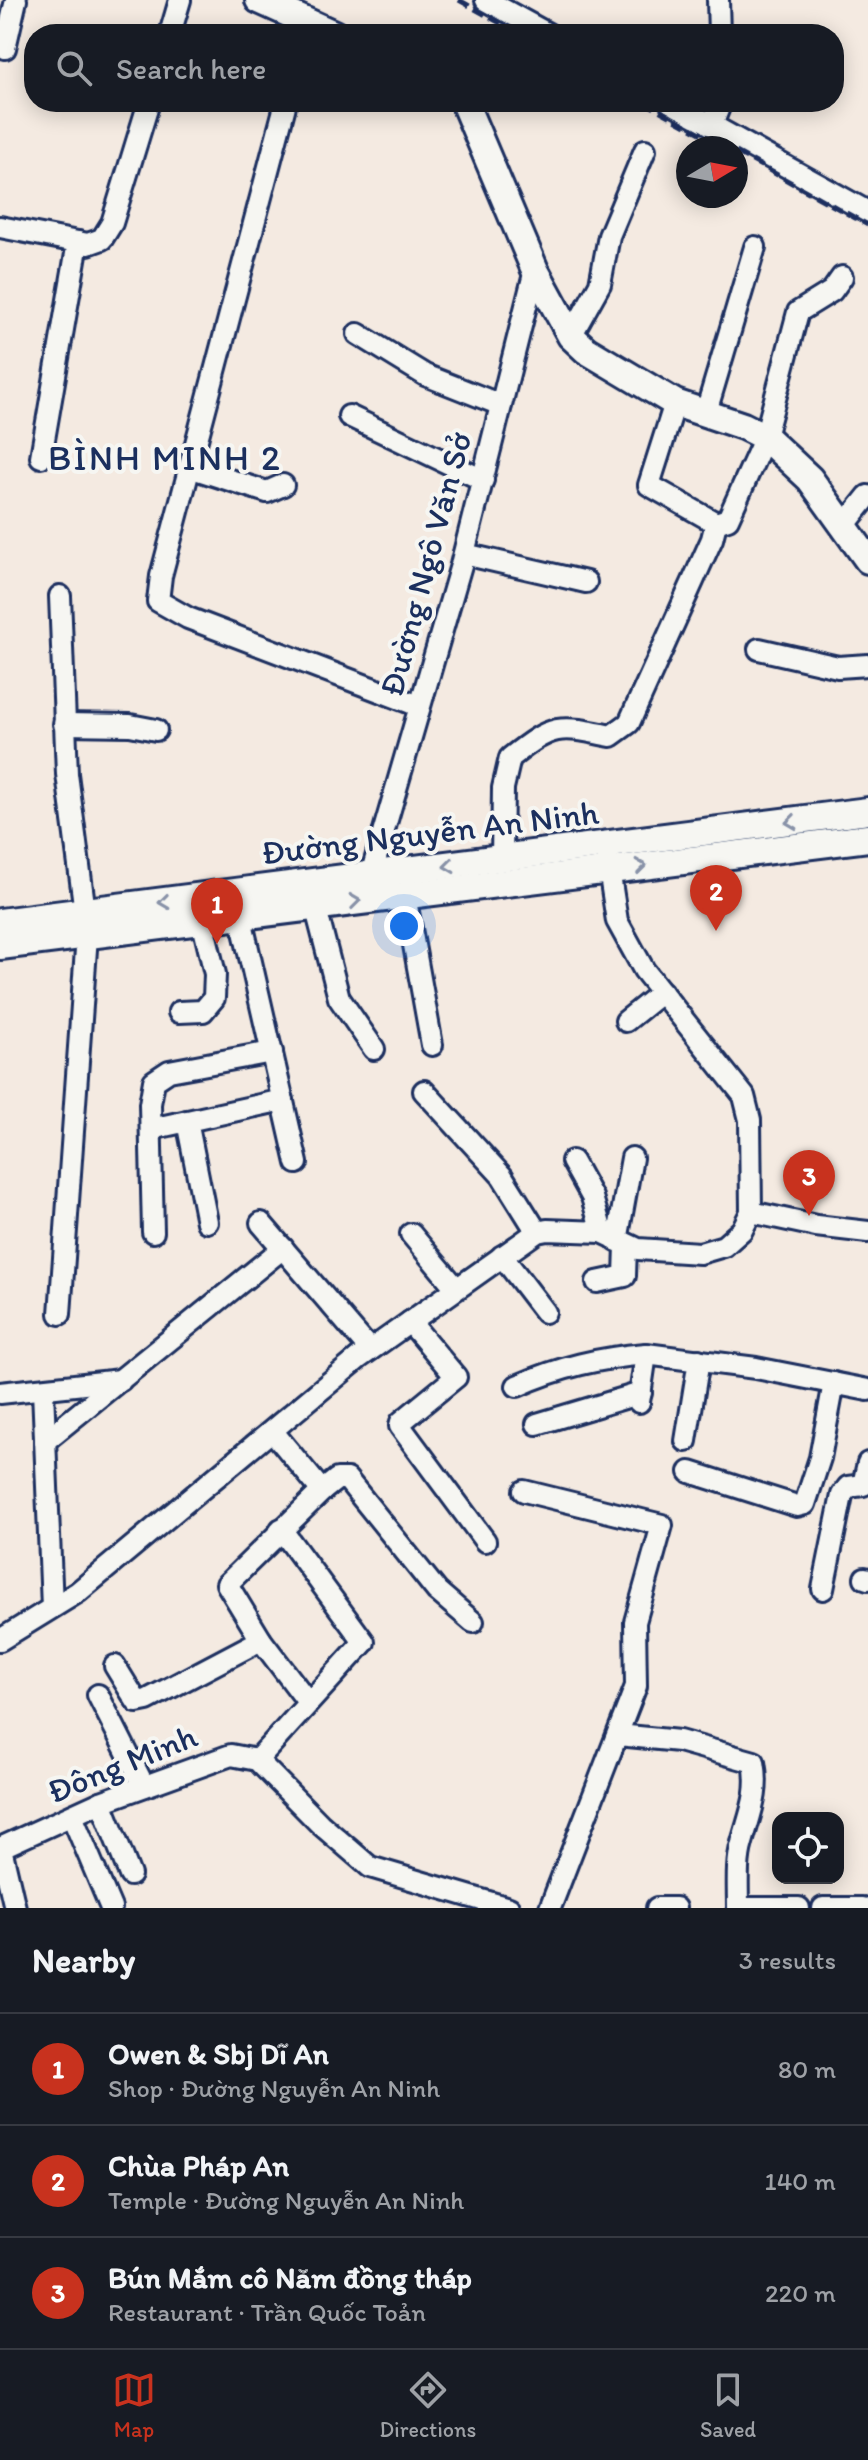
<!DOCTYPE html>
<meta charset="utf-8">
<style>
body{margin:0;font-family:Itim,sans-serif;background:#242831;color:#f1f3f6}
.controls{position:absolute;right:24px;bottom:24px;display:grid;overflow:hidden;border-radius:16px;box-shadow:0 4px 20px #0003}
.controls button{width:72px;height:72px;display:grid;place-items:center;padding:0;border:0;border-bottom:2px solid #363941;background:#171b24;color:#f1f3f6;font:40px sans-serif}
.compass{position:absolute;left:676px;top:136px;width:72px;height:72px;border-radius:50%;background:#171b24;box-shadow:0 4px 20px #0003;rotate:80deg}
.you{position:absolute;left:404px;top:926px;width:28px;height:28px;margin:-20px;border:6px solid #fff;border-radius:50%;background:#1a73e8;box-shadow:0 0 0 12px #1a73e833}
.badge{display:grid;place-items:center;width:52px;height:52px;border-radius:50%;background:#c8321e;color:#fff;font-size:26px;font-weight:700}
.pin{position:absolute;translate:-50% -66px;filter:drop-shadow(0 2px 4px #0008)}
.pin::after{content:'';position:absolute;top:42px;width:28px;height:24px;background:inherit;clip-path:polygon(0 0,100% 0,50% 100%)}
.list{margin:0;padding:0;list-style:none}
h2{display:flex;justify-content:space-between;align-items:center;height:104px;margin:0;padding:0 32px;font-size:34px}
h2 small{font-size:26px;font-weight:400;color:#9ea1a6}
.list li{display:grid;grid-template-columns:52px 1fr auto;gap:24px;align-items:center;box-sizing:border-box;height:112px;padding:0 32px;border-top:2px solid #363941}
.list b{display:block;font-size:30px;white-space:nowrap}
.list p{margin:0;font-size:26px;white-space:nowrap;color:#9ea1a6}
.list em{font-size:26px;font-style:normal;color:#9ea1a6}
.icon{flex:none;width:44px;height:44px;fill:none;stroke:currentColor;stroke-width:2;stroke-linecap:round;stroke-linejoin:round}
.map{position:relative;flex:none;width:868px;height:1908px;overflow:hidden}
.search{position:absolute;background:#171b24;box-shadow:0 4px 20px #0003;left:24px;right:24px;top:24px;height:88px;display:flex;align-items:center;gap:20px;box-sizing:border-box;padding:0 28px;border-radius:32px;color:#9ea1a6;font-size:30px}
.sheet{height:440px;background:#171b24}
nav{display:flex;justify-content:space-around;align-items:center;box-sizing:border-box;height:112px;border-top:2px solid #363941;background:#171b24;font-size:22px;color:#9ea1a6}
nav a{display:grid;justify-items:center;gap:4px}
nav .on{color:#c8321e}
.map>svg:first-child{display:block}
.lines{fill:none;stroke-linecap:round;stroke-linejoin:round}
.minor-casing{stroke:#1b2f5e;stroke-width:26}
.major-casing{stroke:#1b2f5e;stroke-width:32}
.minor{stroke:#f6f6f2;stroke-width:20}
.major{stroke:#f6f6f2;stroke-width:26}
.rail{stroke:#1b2f5e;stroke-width:5;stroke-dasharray:12 6;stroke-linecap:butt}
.oneway{stroke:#8892a8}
.labels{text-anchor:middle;stroke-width:8;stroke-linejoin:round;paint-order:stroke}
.street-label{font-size:34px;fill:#1b2f5e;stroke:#f6f6f2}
.neighbourhood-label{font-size:36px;letter-spacing:2px;fill:#1b2f5e;stroke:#f6f6f2}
</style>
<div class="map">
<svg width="868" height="1908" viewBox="0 0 868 1908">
<rect width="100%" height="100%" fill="#f4eae1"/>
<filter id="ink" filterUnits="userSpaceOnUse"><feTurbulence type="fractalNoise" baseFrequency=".0125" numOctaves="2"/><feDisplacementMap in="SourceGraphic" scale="16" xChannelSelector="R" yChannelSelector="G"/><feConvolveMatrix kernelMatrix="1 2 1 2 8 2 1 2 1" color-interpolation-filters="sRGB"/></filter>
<g filter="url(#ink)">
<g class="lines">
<defs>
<g id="minor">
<polyline points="486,0 548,34"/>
<polyline points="718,0 719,34"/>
<polyline points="170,34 180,0"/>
<polyline points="5,48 16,0"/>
<polyline points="286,102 161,576 158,601 188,618 419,706"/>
<polyline points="670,102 868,212"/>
<polyline points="712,125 721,102"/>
<polyline points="0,227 88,244 102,239 112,223 149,102"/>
<polyline points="358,334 425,375 501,405"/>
<polyline points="571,336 600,284 609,236 645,150"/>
<polyline points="706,412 755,247"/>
<polyline points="349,416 483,480"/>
<polyline points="41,457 78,242"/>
<polyline points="189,467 267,492 283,485"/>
<polyline points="716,523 728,519 765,437 798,312 832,291 842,277"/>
<polyline points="844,526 868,496"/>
<polyline points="464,554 586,582"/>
<polyline points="60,596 67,774 85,912"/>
<polyline points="759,649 838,667 868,665"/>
<polyline points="64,724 130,725 156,730"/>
<path d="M502,860L503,788L510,758C553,724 558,725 611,736L629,723L712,539L716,523L649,485L675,403"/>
<polyline points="371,875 461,565 535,270"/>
<polyline points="405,895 432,1045"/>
<polyline points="238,905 297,1163"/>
<polyline points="315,905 339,998 374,1049"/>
<polyline points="179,1012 203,1011 214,998 215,974 202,920"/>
<polyline points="626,1021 662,992"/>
<polyline points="424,1091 502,1176 537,1232"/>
<polyline points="187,1121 207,1222"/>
<polyline points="151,1129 283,1100"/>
<polyline points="572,1161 592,1197 602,1232"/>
<polyline points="751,1212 816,1226 868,1232"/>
<polyline points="261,1223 370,1350"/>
<polyline points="153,1232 150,1104 154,1081 169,1071 272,1052"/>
<polyline points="411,1234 456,1288"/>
<polyline points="617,1241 632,1158"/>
<polyline points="502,1256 545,1312"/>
<polyline points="597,1282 625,1276 626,1245"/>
<polyline points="60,1314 87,935"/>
<polyline points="410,1322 456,1377 401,1422 400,1426 485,1541"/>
<path d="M517,1386C560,1367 599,1358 646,1354"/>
<polyline points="43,1390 52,1607"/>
<polyline points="0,1393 121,1380"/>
<polyline points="639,1402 646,1354 756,1368 868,1390"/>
<polyline points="537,1424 641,1393"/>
<polyline points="274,1433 322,1491 337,1479 347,1479 437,1591 473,1622"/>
<polyline points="45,1441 283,1248"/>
<polyline points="686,1441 699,1360"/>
<polyline points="690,1472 797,1506 805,1504 820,1458 834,1383"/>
<polyline points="524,1491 662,1525 635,1622 636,1686 550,1908"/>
<polyline points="865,1578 868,1579"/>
<polyline points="823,1589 842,1495 848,1487 863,1485 868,1463"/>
<polyline points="0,1640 78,1592 359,1358 537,1232 547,1230 602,1232 638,1249 700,1253 724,1246 742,1230 751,1212 750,1120 744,1096 644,970 617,921 607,856"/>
<polyline points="115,1666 137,1702 147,1700 261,1640"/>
<polyline points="98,1695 144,1786"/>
<polyline points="308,1702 261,1640 227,1584 322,1491"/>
<path d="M618,1735L679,1741L754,1762C760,1793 750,1813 742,1843C736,1863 738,1887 738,1908"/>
<polyline points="257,1760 364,1642 281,1529"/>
<polyline points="101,1802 130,1875"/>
<polyline points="72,1816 111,1908"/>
<polyline points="0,1848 101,1802 231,1755 257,1760 320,1824 370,1867 509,1908"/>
<polyline points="1,1848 15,1908"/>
<polyline points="657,1908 675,1908"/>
<polyline points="744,1908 799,1908"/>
<polyline points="823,1908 862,1908"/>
</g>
<g id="major">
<polyline points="259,0 334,34"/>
<polyline points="464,102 535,270 571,336 586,350 675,403 743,426 765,437 810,479 868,560"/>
<polyline points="0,922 868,811"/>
<polyline points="0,946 868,838"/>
</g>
</defs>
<!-- minor casing -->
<use href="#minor" class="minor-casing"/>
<!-- major casing -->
<use href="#major" class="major-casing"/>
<!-- minor -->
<use href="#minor" class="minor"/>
<!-- major -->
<use href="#major" class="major"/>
<!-- rail -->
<g class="rail">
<polyline points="459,0 520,34"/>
<polyline points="644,102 728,148"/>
<polyline points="736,152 868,225"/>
</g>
</g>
<!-- one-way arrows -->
<defs><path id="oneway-chevron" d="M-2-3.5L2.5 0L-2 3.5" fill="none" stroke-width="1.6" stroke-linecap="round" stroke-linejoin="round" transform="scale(2)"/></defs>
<g class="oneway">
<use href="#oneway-chevron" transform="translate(791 822) rotate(173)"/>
<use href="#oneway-chevron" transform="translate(449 866) rotate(173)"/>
<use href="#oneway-chevron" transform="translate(641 866) rotate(-7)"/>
<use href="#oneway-chevron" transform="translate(355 901) rotate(-7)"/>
<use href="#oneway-chevron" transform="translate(164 902) rotate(173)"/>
</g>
</g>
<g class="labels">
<!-- street labels -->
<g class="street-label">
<text transform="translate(425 564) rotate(-75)" y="12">Đường Ngô Văn Sở</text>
<text transform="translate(430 832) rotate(-7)" y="12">Đường Nguyễn An Ninh</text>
<text transform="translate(122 1763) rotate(-22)" y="12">Đông Minh</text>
</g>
<!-- neighbourhood labels -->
<g class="neighbourhood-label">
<text x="165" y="470">BÌNH MINH 2</text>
</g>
</g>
</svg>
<div class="controls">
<button><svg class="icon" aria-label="locate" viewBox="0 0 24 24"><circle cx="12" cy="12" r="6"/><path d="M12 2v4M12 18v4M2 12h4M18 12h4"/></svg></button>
</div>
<svg class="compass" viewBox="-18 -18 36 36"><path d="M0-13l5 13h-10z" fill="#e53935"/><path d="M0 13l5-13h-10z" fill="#9ea1a6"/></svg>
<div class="you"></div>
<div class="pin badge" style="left:217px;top:944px">1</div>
<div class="pin badge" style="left:716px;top:931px">2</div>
<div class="pin badge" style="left:809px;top:1216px">3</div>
<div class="search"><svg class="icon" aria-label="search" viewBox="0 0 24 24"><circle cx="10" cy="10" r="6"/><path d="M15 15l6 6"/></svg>Search here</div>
</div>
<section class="sheet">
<h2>Nearby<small>3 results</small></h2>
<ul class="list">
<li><span class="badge">1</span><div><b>Owen &amp; Sbj Dĩ An</b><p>Shop · Đường Nguyễn An Ninh</p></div><em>80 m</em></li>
<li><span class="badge">2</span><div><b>Chùa Pháp An</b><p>Temple · Đường Nguyễn An Ninh</p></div><em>140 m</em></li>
<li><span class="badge">3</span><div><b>Bún Mắm cô Năm đồng tháp</b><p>Restaurant · Trần Quốc Toản</p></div><em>220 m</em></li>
</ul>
</section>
<nav>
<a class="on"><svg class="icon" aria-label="map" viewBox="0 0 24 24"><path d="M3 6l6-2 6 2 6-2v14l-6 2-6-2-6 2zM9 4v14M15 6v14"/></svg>Map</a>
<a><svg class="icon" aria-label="directions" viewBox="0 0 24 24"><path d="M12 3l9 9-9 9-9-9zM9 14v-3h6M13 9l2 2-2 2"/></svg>Directions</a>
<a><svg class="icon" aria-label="saved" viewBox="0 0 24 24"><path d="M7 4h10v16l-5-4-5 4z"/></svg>Saved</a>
</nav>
